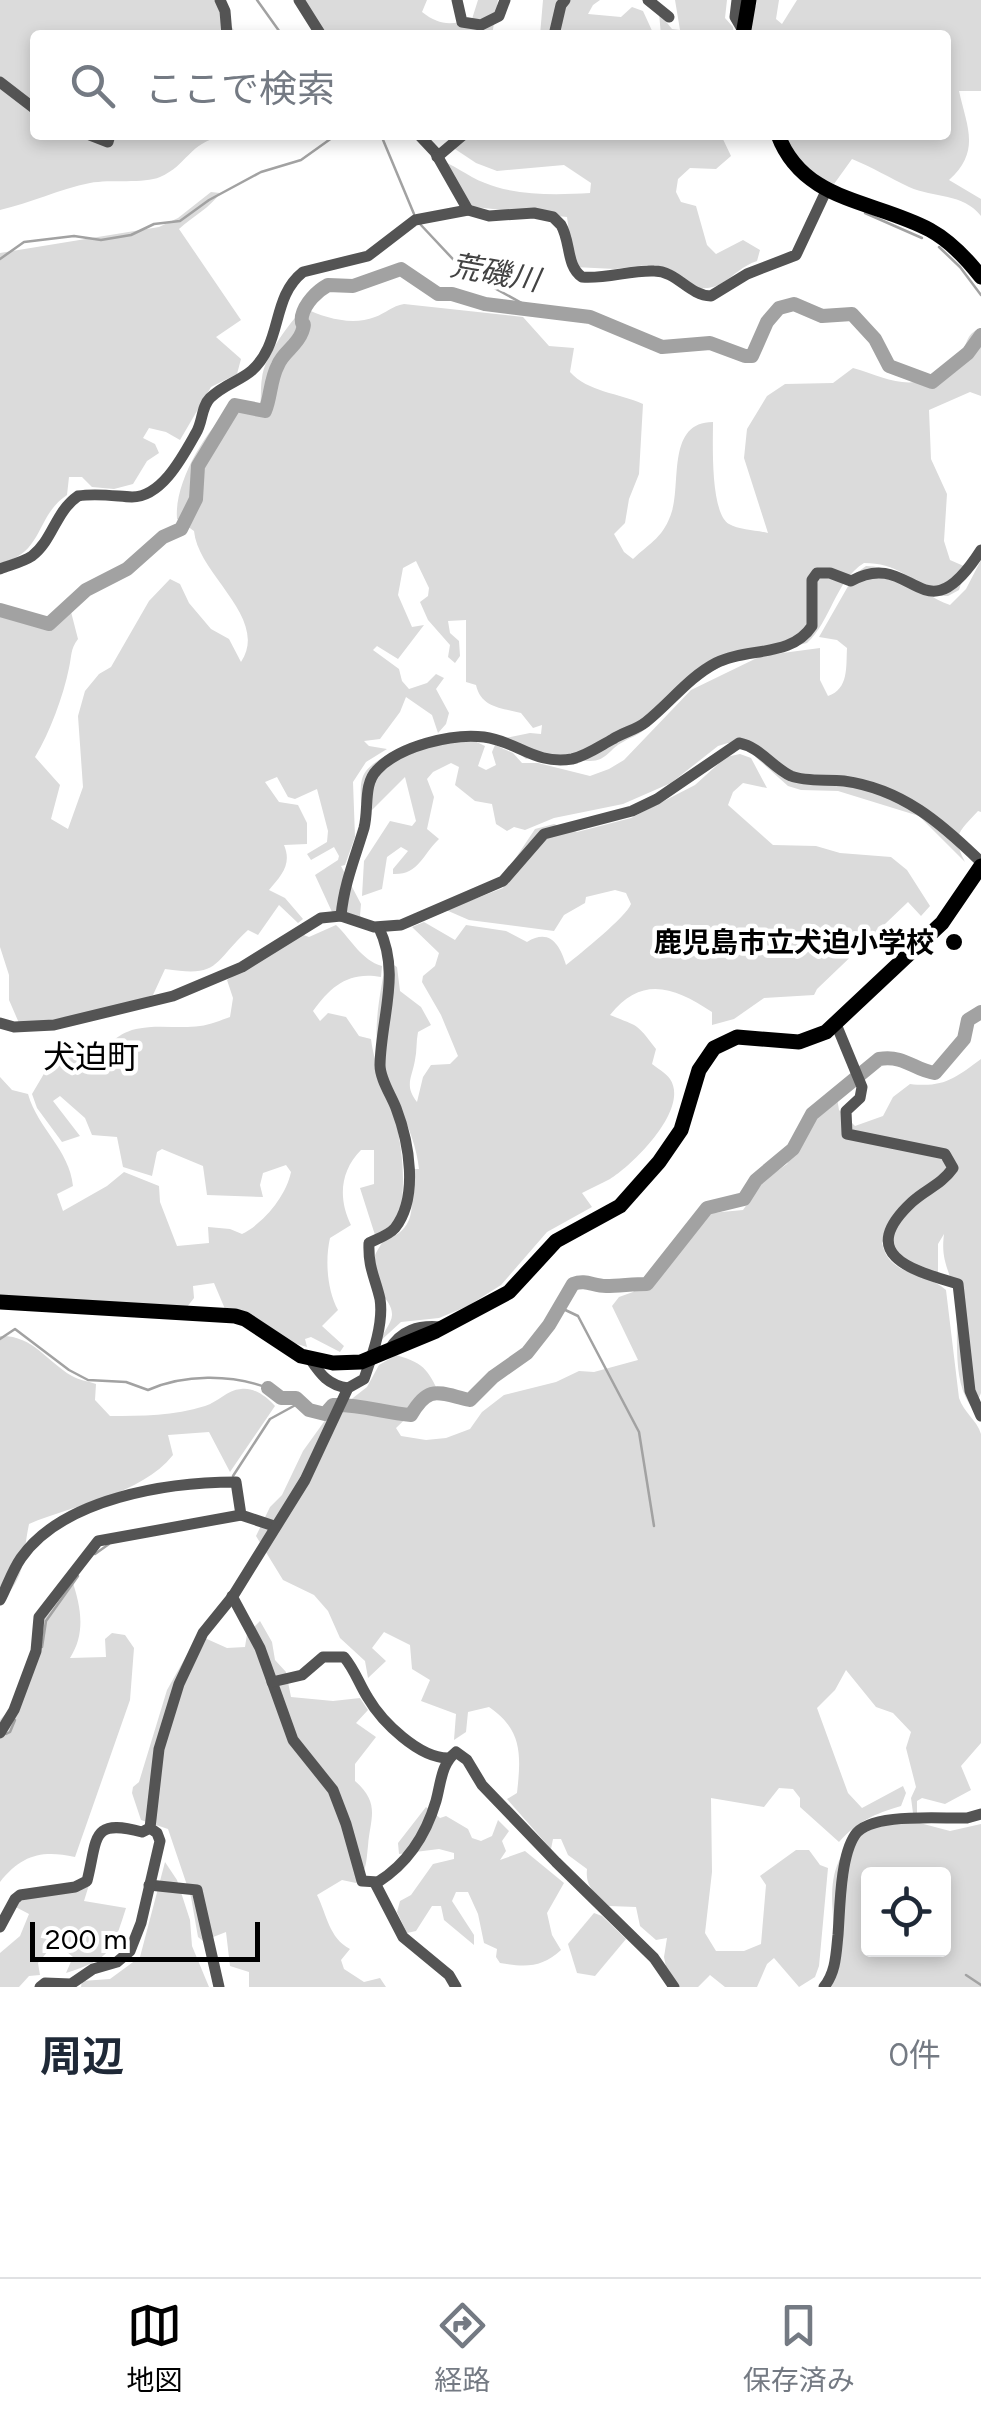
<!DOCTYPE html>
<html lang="ja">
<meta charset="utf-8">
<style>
body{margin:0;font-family:Figtree,"Noto Sans JP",sans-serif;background:#f2f2f3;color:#1f2937}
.controls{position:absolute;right:30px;bottom:30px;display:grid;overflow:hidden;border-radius:10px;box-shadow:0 5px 15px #0003}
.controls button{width:90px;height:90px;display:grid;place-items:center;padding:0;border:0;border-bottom:2px solid #e0e1e3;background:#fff;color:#1f2937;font:50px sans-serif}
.scale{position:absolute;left:30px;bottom:25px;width:230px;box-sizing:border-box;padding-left:10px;border:5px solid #000;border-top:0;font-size:28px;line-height:35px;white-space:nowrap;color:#000;-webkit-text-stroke:8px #fff;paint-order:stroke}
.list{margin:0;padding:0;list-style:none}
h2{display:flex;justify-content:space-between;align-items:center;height:130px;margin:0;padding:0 40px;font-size:42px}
h2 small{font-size:32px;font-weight:400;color:#747a83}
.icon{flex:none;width:55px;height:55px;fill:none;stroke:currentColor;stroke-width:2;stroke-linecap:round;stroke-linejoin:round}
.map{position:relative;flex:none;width:981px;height:1987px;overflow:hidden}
.search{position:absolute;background:#fff;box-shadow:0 5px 15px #0003;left:30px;right:30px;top:30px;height:110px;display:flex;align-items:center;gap:25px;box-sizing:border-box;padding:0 35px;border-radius:10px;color:#747a83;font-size:38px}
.sheet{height:290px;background:#fff}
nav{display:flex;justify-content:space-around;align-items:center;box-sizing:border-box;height:140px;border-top:2px solid #e0e1e3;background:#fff;font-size:28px;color:#747a83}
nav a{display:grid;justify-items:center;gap:5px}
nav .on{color:#000}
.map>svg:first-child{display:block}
.green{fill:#dbdbdb;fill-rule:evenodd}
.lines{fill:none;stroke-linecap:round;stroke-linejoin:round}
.stream{stroke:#a2a2a2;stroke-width:2.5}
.river{stroke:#a2a2a2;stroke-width:14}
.minor{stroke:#545454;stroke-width:11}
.major{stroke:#000;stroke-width:15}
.poi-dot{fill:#000;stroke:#fff;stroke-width:4}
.labels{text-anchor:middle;stroke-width:9;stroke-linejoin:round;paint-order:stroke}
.poi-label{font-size:28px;font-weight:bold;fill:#000;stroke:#fff;text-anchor:end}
.water-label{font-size:30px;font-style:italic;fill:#434343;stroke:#fff}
.quarter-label{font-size:32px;fill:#000;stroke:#fff}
</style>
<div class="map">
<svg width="981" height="1987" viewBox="0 0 981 1987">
<rect width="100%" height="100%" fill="#fff"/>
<!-- green -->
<g class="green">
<path d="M0,0H214L237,35H35V135H224C187,144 188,165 160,177C144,184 110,179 90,183C60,189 30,203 0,210Z"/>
<path d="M295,0H427L422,12C440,26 451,25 472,19L478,0H498L492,35H315Z"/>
<polygon points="543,0 600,0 593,5 588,14 621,17 632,7 643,11 654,35 540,35"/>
<polygon points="675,0 727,0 725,18 733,27 734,35 661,35 659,13 672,29 680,30"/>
<path d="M757,0H779L776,19L782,24L797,0H981V91H959C967,127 981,151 949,180L981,199V216C963,193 934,198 909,187C890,178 872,167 852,159L834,184L811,173L774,135H946V35H738L740,12L756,6Z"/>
<path d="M456,135H721L731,156L716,169L690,168L678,179L676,192L681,202L696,206L707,245L716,254L743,240L760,250L757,261C742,266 735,275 722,283C702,297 663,281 647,265L615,269L574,267L567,217L474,207L460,196L434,158C455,164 466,176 485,183C516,196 557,195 590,193L591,183L564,165L497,171L476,163L452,147Z"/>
<path d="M211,192L220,193C211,207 192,217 179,229L241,320L216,337L241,359L237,374L211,387L180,440L166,432L149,428L143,438L155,444L159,453L147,461L133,484L114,489L92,487L82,477H69L67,495C35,516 44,554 0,563V253L159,227L178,218Z"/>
<path d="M404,304L523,317L549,346L574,348L570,372C588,392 619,393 643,404L639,474L629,499L625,523L614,534L624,552L633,559C651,542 664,537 672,511C681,482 667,422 713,422C713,443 710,513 729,524C739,530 756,530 768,533L744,458L747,429L767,396L785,384L833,383L853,368C885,377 907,392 939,374C945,370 954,365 959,359C968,346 964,334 981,328V396L970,392L929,410L931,459L947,494L944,541L950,560L966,567L959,590L948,596H937C912,579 896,563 864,563C835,581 831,621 807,643L734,661L718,668L674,691L640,721L644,730C637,736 631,737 623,742C610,748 607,761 590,761C564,762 555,751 526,759L500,739L530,733L541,734L542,725L533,728L521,713C502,708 481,708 476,685L466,682V620L448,621L450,633L459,641L460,656L455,663L448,657L450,645L428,620L420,602L428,596L429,588L416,561L403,568L398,595L412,627L424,625L398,659L377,646L373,650L399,669L402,681L409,689L427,683L436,674L444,678L436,689L449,713L446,724L438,733L432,715L406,697L400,712L380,739L364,741L369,746L387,749L366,762L353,782L355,837L345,865L341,866L361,904L360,916L365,919L332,912L315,875L338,860L339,856L334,847L311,860L307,854L327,842L328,831L317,789L295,799L288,797L277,777L265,782L279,802L298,805L307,823V844L284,845C292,864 282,875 269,890L285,898L303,919L298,923L279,905L258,935L248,930C211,965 220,977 165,969L153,995L115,1008L22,1030L9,1000V975L0,947V610L12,619L23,618L41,626L53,615L70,608L78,639C70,650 72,655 69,668C63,697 50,732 35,757L60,785L51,819L68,829L83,787L78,716L85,691L99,674L111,667L149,601L170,579L180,584L189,603L211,629L229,639L241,662C270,618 198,575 194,531L177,519C174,483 205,431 232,407L250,414L259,411C262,399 260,390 262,378C264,357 289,323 304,308C325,318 352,326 375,317C386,313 392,306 404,304Z"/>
<path d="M981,560V812L978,811C959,832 951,835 965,862L919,816L838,791L801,790L788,786L742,745L728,743L718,746L671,783L623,804L554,818L525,830L514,827L507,831L496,824L492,804L475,801L455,785L459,767L451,763L433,772L427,779L434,797L427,829L439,839C422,855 419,875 393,874V869L408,851L401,847L387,857L382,889L362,896L364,861L390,821L412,826L416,821L405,777L372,810L361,804C361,793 359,780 366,771C385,748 431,742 458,733L485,746L478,766L486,770L496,765L492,752L495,745L513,753L522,763H538L590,776L609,769L624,760L691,690L761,656L820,648V680L828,696C849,689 846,666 847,648L837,640L819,637L855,574L866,566C908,568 914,592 950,605L966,589Z"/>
<path d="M740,754L751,758L767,788L743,783L733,792L728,805L773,845L816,846L840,853L891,857L907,870L930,906L921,916L908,902L817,989L814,995L764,998L734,1019L712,1025V1012C674,987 642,975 610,1015C638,1027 635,1021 656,1049L652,1064C657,1068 666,1073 670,1079C690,1109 633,1165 610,1179C601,1184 591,1188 582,1193L592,1207L547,1232L501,1285L468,1306L439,1318L401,1322L377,1344C381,1336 392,1323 392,1315C393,1292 351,1286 384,1240C420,1230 412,1199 409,1169H419C415,1127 387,1090 378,1048C373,1026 382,984 386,960L397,967L400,991L421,1007L431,1025L418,1032C416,1042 417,1051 415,1060C412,1078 404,1085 417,1102L423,1077L431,1065L450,1064L458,1056L441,1015L422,982L423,976L435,966L439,953L412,927L424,922L455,940L466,925L506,931L527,942C550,928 560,945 566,965C580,954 626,917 631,904L626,893L615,890L586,897L585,903L564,915L554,931L469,920L446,910L503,888L513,862L535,829L554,824L577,832L631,818L695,785L726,757Z"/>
<path d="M336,925C352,940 361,960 382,966L381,977C349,971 331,986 313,1011L320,1021L328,1013L346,1017L359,1036L371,1039C375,1071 389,1092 396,1122C403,1154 407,1191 397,1222L375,1235L360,1188L374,1184V1150H361C340,1171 338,1199 351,1225L330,1238C325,1260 327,1290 338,1310L322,1326L344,1346L340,1352L311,1337L305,1339L307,1347L290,1342L225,1309L214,1283L193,1286L194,1298L187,1307L0,1296V1077L12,1090L28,1094C38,1129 69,1149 73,1186L57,1194L63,1211L107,1186L124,1172L159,1186L160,1202L177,1246L209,1243L208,1227L230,1229L242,1234C264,1223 286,1196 291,1172L286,1165L263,1173L260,1185L263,1197L207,1195L203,1166L162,1149L157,1152L152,1176L123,1167L117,1137L92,1135L85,1118L60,1096L53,1101L80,1136L62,1142L37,1108L32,1094L52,1060L71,1044C112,1058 106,1036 136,1029C158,1024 179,1029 200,1026C210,1025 221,1020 230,1017L233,998L227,980L301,934L309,937Z"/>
<path d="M981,1059V1393L974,1410C947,1379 963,1324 953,1287C947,1265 941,1258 944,1234L938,1244V1274L919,1272L882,1242C887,1276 926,1272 946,1290L959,1398C964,1413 977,1420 981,1434V1743L961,1766L971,1790L945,1804L922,1798L917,1801V1813H913L911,1798L916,1787L906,1748L911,1732L893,1713L876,1707L846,1670L835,1690L817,1708L848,1793L862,1808L903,1786L906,1793L901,1806C874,1814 858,1821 839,1842L800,1807V1798L793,1789L779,1788L764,1807L711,1798L712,1872L705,1933L716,1951H744L761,1944L766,1885L760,1876L796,1850H809L820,1865L828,1868L819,1966L815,1977L799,1987L774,1958L767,1964L757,1987H725L710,1975L698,1987H670L664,1957L667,1938L656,1940L640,1926L636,1907L609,1906C596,1894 585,1888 587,1869L568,1855L561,1839H553L551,1849L507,1799L517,1793C521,1756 523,1730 489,1707L468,1712L466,1732L454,1740L456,1714L421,1701L430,1680L412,1669L410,1645L384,1632L372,1648L386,1661L368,1678L365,1661L340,1638L328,1611L314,1595L283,1580L256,1536L270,1507L282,1495L303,1451L326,1419L367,1387L379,1365L396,1355C427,1364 428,1371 442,1399L422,1403L396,1428L401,1436L426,1440L446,1438L470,1429L482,1412L504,1395L556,1382L579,1371L594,1372L638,1360L612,1306L619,1297L633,1292L683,1243L701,1220L711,1213L743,1210L763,1181L787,1164L813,1120L837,1098L839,1110L855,1126L883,1116L893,1097L910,1084C944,1088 955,1078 981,1059Z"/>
<path d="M0,1336C33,1335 46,1361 72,1376C78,1380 88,1381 96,1384L95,1400L110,1416C142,1416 174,1416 205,1406C218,1402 227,1390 241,1389C254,1387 267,1397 275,1406L230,1472L209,1432L168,1435L173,1455C141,1495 75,1504 29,1524C21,1563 28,1572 0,1604Z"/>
<path d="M72,1580C81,1607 86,1633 70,1658L106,1657L105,1639L112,1633L125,1635L134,1648L130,1700L75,1857C43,1850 22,1854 0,1882V1720L9,1710L51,1599Z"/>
<path d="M260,1621L272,1642L275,1660L286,1672L291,1697L333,1701L360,1698L368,1710L356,1723L376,1737L355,1764V1781C381,1804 370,1818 368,1846C366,1863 367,1870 356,1883L342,1880L317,1895C327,1915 329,1938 350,1949L341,1960L344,1969L364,1982L380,1978L386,1987H249V1972L230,1966L226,1932L203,1941L198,1937L191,1897L168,1829L141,1820L132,1793L133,1787L139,1782L167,1690L198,1635L227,1648L245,1647L247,1634Z"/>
<path d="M426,1807L440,1818L446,1816L468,1829L472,1838L481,1841L492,1836L498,1820L509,1831L502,1841L506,1851L500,1860L525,1851L564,1883L547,1913L552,1935L561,1950C542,1968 525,1967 500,1963L496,1957L497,1949L484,1943L478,1914L468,1892H456L452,1901L474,1935V1945L444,1920L441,1906H432L416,1931L407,1933L397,1912L400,1901L411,1895L433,1864L454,1859V1853L439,1849L399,1854L398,1843Z"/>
<path d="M916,1822L950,1831L981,1824V1987H826C853,1927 802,1878 868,1826ZM868,1874H944V1950H868Z"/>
<polygon points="165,1862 177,1880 190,1920 192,1946 209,1987 81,1987 82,1981 110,1979 140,1957"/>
<path d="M93,1872L84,1901L126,1908C112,1952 110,1959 66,1973L73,1957L60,1946L48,1951L38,1963L40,1975L29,1976L19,1987H0V1953L20,1936L29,1914L10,1904L77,1883Z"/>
<polygon points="594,1913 602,1916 626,1939 595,1976 577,1973 568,1944"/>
</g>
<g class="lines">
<!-- stream -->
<g class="stream">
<polyline points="257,0 282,35"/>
<polyline points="381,135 414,214"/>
<polyline points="865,213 922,238"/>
<polyline points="420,224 465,272 529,307"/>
<polyline points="939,247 960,267 981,295"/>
<polyline points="0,259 24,242 74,236 101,240 131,235 154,224 180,221 209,200 261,172 301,160 336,135"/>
<polyline points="559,1307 578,1316 639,1432 654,1526"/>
<path d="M0,1339L15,1329L69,1370L88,1380L126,1382L148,1390C184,1374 231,1374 268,1388"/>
<polyline points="233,1476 270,1419 301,1402"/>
<polyline points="95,1554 109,1544"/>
<polyline points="42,1647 46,1621 78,1576"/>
<polyline points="6,1734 10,1732 15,1720"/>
<polyline points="966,1975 981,1985"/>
</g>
<!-- river -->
<g class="river">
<path d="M0,610L49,624L86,590L127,569L163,537L181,529L196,499L198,466L235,405L265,411C271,397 270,380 278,365C283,352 297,346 302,332C307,317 300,331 302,316C305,303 317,291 328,285L353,286L401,269L438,294H452L485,304L590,317L662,347L710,343L745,356H752L767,322L779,308L794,304L822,316L852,314L875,339L889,366L932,382L968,353L981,335"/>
<path d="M268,1388L281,1398H296L309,1410L325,1414L333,1405C361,1404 384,1413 411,1415C429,1384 438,1393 470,1400L493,1377L527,1353L549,1325L573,1284C586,1279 593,1286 606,1286C619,1286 633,1284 647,1284L707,1208L744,1199L756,1180L793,1149L812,1114L879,1059C906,1055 913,1070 935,1073L964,1039L968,1020L981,1012"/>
</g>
<!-- minor -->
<g class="minor">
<polyline points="220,0 225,11 227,35"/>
<polyline points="299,0 321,35"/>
<polyline points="457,0 462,22 481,25 499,16 505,0"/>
<polyline points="648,0 669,17"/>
<polyline points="737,0 735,17 742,29"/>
<polyline points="554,35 561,5 565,0"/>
<polyline points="0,82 35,109"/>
<polyline points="90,135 108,142 110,135"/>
<polyline points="419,135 435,152 468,210"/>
<polyline points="437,157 463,135"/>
<path d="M0,569C10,565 23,562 32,556C53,540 55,512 78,496C96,493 114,496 132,497C162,497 183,456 196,433C203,422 201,407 210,398C232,377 252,382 268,348C280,322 278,292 303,272L368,256L415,220L468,210L489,216L534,213L553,217L561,225C571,242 566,266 582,277C607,279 630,270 654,271C677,271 688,295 711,296L747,274L796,255L827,189"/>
<path d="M341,916C344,884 355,858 364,828C369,809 363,784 377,770C399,746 453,733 484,737C517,741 534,765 572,759C586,756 600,746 613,739C624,732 636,730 646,722C670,703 689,677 716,663C747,647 791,658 812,626V580L817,573H830L851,581C914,546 922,642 981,550"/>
<path d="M0,1023L14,1027L54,1025L173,996L242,967L321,918L341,916L374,927L401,925L503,881L544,834L632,811L657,799L739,743C760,747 772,767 791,776C806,782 828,779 844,781C902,789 941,823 981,862"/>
<path d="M836,1024L862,1087L860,1098L846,1111L847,1134L945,1154L953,1168C941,1185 926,1189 912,1202C854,1256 915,1271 958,1284L970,1391L981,1416"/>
<path d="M389,1350C401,1330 418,1325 441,1327"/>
<path d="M310,1359C321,1375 328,1385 348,1388"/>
<path d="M232,1596L260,1648L293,1740L333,1790L346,1824L362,1881L378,1882C408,1863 426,1835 436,1801C441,1783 441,1764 456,1752L467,1760L482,1785L556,1862L654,1958L674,1987"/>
<path d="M0,1600C7,1587 12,1571 21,1558C63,1498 168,1482 236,1482L241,1515L274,1526"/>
<path d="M272,1682L302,1675L323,1657H344C355,1670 359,1684 368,1698C382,1722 419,1758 448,1758"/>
<polyline points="0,1733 14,1710 36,1651 39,1617 98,1541 241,1515"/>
<polyline points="375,1883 403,1937 449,1975 456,1987"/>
<polyline points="149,1885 197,1890 219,1987"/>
<path d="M0,1927L15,1899L20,1895L75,1887L87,1881C98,1838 90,1818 142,1832L150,1828"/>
<path d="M40,1987L45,1983L71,1984L93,1969L117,1962L130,1951L141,1923L160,1841L157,1833L150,1828L159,1749L179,1684L203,1633L233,1596L305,1480L348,1388L364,1379C372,1356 384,1324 380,1299C375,1277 368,1268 369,1243C377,1239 389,1235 395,1228C419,1197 409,1142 396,1108C391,1095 380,1079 380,1065C381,1017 401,974 379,928"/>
<path d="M824,1987C836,1972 836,1954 838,1935C840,1909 840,1857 855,1835C870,1812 941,1819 967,1818L981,1814"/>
</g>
<!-- major -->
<g class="major">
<polyline points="743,35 749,0"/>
<path d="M778,135C803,202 874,200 930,230C950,241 967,259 981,277"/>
<polyline points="0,1302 235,1316 245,1319 301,1356 333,1363 361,1362 436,1331 509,1292 556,1241 620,1206 659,1162 681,1130 699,1070 714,1048 737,1037 799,1042 826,1032 942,923 981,866"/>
</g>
</g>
<!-- markers -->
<circle class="poi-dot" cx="954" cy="942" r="10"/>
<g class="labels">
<!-- poi labels -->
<g class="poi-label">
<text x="934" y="952">鹿児島市立犬迫小学校</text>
</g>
<!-- water labels -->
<g class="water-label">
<text transform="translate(495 273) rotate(10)" y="10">荒磯川</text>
</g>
<!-- quarter labels -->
<g class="quarter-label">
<text x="91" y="1068">犬迫町</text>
</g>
</g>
</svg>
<div class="controls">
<button><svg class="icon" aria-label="locate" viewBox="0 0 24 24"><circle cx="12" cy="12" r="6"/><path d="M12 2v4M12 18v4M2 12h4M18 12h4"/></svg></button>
</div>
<div class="scale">200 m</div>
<div class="search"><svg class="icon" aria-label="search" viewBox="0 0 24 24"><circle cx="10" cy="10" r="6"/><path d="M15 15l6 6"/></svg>ここで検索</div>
</div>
<section class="sheet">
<h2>周辺<small>0件</small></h2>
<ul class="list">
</ul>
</section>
<nav>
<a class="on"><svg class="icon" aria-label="map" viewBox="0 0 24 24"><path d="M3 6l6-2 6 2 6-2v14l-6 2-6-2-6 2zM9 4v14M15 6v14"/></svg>地図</a>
<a><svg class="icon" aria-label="directions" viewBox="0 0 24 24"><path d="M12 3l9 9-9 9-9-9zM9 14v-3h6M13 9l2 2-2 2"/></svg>経路</a>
<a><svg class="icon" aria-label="saved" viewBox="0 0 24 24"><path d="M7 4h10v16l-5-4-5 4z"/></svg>保存済み</a>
</nav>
